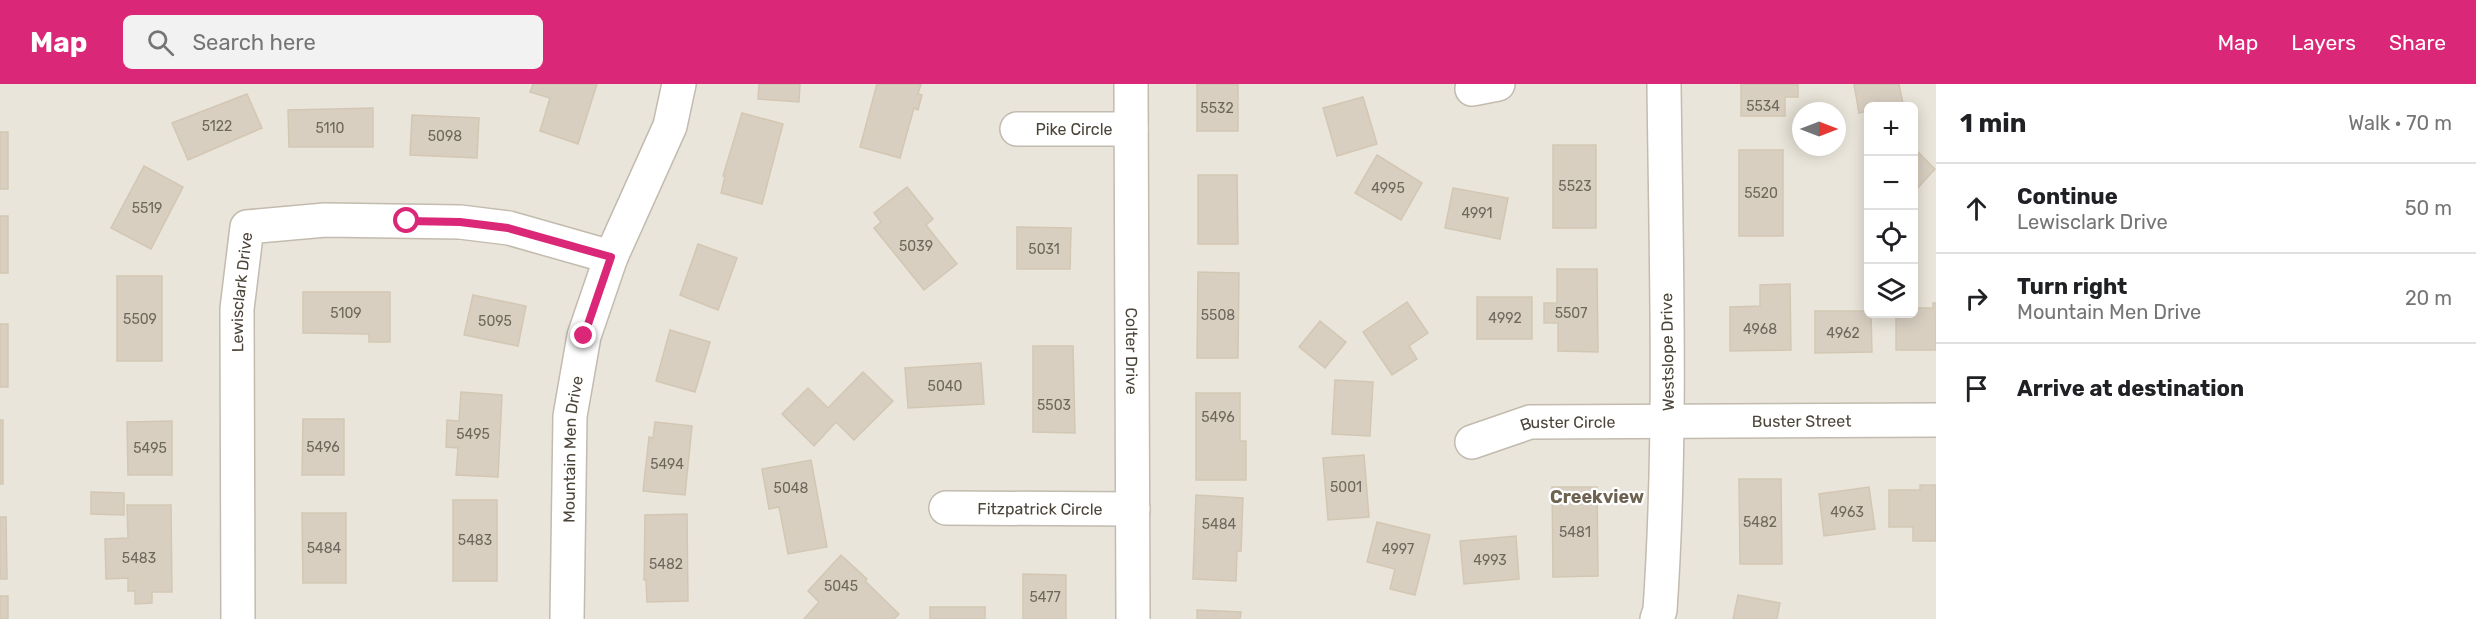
<!DOCTYPE html>
<meta charset="utf-8">
<style>
body{margin:0;font-family:Rubik,sans-serif;background:#f2f2f2;color:#202124}
.controls{position:absolute;right:18px;top:18px;display:grid;overflow:hidden;border-radius:9px;box-shadow:0 3px 15px #0003}
.controls button{width:54px;height:54px;display:grid;place-items:center;padding:0;border:0;border-bottom:2px solid #e0e0e0;background:#fff;color:#202124;font:30px sans-serif}
.compass{position:absolute;left:1792px;top:18px;width:54px;height:54px;border-radius:50%;background:#fff;box-shadow:0 3px 15px #0003;rotate:90deg}
.stop{position:absolute;width:18px;height:18px;margin:-14px;border:4px solid #db2777;border-radius:50%;background:#fff}
.stop.end{background:#db2777;border-color:#fff;box-shadow:0 2px 6px #0008}
.list{margin:0;padding:0;list-style:none}
h2{display:flex;justify-content:space-between;align-items:center;height:78px;margin:0;padding:0 24px;font-size:26px}
h2 small{font-size:20px;font-weight:400;color:#757577}
.list li{display:grid;grid-template-columns:39px 1fr auto;gap:18px;align-items:center;box-sizing:border-box;height:90px;padding:0 24px;border-top:2px solid #e0e0e0}
.list b{display:block;font-size:22px;white-space:nowrap}
.list p{margin:0;font-size:20px;white-space:nowrap;color:#757577}
.list em{font-size:20px;font-style:normal;color:#757577}
.icon{flex:none;width:33px;height:33px;fill:none;stroke:currentColor;stroke-width:2;stroke-linecap:round;stroke-linejoin:round}
.map{position:relative;flex:none;width:1936px;height:535px;overflow:hidden}
header{display:flex;align-items:center;gap:36px;box-sizing:border-box;height:84px;padding:0 30px;background:#db2777;color:#fff}
header strong{font-size:28px}
nav{display:flex;gap:33px;margin-inline-start:auto;font-size:21px}
.search{width:420px;height:54px;background:#f2f2f2;display:flex;align-items:center;gap:15px;box-sizing:border-box;padding:0 21px;border-radius:9px;color:#757577;font-size:22px}
main{display:flex}
aside{flex:1;background:#fff}
.map>svg:first-child{display:block}
.residential{fill:#eae5da;fill-rule:evenodd}
.building{fill:#d8cfc1;stroke:#d3c7b4;stroke-width:1.5}
.lines{fill:none;stroke-linecap:round;stroke-linejoin:round}
.minor-casing{stroke:#c2bbae;stroke-width:36}
.minor{stroke:#fff;stroke-width:33}
.route{stroke:#db2777;stroke-width:8}
.labels{text-anchor:middle;stroke-width:4.5;stroke-linejoin:round;paint-order:stroke}
.number-label{font-size:14px;fill:#6e675b}
.street-label{font-size:16px;fill:#4b4439;stroke:#fff}
.neighbourhood-label{font-size:18px;font-weight:bold;fill:#6e6250;stroke:#fff}
</style>
<header>
<strong>Map</strong>
<div class="search"><svg class="icon" aria-label="search" viewBox="0 0 24 24"><circle cx="10" cy="10" r="6"/><path d="M15 15l6 6"/></svg>Search here</div>
<nav><a>Map</a><a>Layers</a><a>Share</a></nav>
</header>
<main>
<div class="map">
<svg width="1936" height="535" viewBox="0 0 1936 535">
<rect width="100%" height="100%" fill="#f6f3ec"/>
<!-- residential -->
<path class="residential" d="M0,0H1936V535H0ZM1868,22H1914V230H1868ZM1801,27H1837V63H1801Z"/>
<!-- building -->
<g class="building">
<polygon points="533,0 597,0 578,60 540,47 550,14 530,8"/>
<polygon points="759,0 800,0 799,18 758,15"/>
<polygon points="877,0 921,0 918,10 922,11 918,26 914,24 900,74 860,63"/>
<rect x="1197" y="0" width="41" height="47"/>
<polygon points="1741,0 1798,0 1798,13 1785,13 1785,32 1741,32"/>
<polygon points="1854,0 1899,0 1903,20 1868,22 1868,27 1859,29"/>
<polygon points="247,10 262,44 188,76 172,39"/>
<polygon points="1363,13 1377,60 1337,72 1323,24"/>
<polygon points="373,24 373,63 289,63 288,26"/>
<polygon points="742,29 783,40 762,120 721,109 725,92 723,92"/>
<polygon points="412,31 479,34 477,74 410,71"/>
<rect x="0" y="48" width="8" height="57"/>
<rect x="1553" y="61" width="43" height="83"/>
<polygon points="1914,64 1935,85 1914,108"/>
<rect x="1739" y="66" width="44" height="86"/>
<polygon points="1377,71 1422,99 1401,136 1355,109"/>
<polygon points="144,82 183,103 151,165 111,144"/>
<polygon points="1198,91 1237,91 1238,160 1198,160"/>
<polygon points="907,103 933,135 926,141 957,180 924,206 874,144 881,138 874,129"/>
<polygon points="1453,104 1508,114 1500,155 1445,144"/>
<rect x="0" y="132" width="8" height="57"/>
<polygon points="1017,143 1071,144 1070,185 1017,185"/>
<polygon points="698,160 737,174 718,226 680,211"/>
<polygon points="1557,185 1597,185 1598,268 1558,267 1558,239 1544,239 1544,219 1557,219"/>
<polygon points="1198,188 1239,189 1238,274 1197,274"/>
<rect x="117" y="192" width="45" height="85"/>
<polygon points="1790,200 1791,266 1730,267 1730,223 1760,222 1760,201"/>
<polygon points="303,208 390,208 390,258 369,258 369,250 303,249"/>
<polygon points="473,211 526,222 518,262 464,251"/>
<polygon points="1914,211 1915,224 1933,224 1933,219 1936,219 1936,266 1896,266 1896,230 1914,230"/>
<rect x="1477" y="213" width="55" height="42"/>
<polygon points="1407,218 1428,249 1409,262 1417,275 1392,291 1363,248"/>
<polygon points="1815,227 1868,227 1868,230 1871,230 1872,268 1815,269"/>
<polygon points="1320,237 1346,258 1325,284 1299,263"/>
<rect x="0" y="240" width="8" height="63"/>
<polygon points="670,246 710,258 695,308 656,297"/>
<polygon points="1033,262 1073,262 1075,349 1033,348"/>
<polygon points="981,279 984,320 908,324 905,284"/>
<polygon points="863,288 893,317 854,356 836,338 814,362 782,330 808,304 828,324"/>
<polygon points="1335,296 1373,298 1370,352 1332,350"/>
<polygon points="461,308 502,311 498,393 456,391 458,364 446,363 447,336 459,337"/>
<polygon points="1196,309 1240,309 1240,357 1246,357 1246,396 1196,396"/>
<polygon points="303,335 344,335 344,391 302,391"/>
<rect x="0" y="336" width="3" height="64"/>
<polygon points="172,337 172,391 128,391 127,338"/>
<polygon points="655,338 692,342 685,411 643,407 649,353 653,354"/>
<polygon points="1364,371 1369,433 1328,436 1323,374"/>
<polygon points="811,376 827,463 788,470 779,423 769,425 762,385"/>
<polygon points="1739,395 1781,395 1782,480 1740,480"/>
<polygon points="1920,401 1936,401 1936,457 1913,457 1913,443 1889,443 1889,406 1920,406"/>
<polygon points="1552,403 1597,403 1598,492 1553,493"/>
<polygon points="1869,403 1875,445 1824,452 1819,410"/>
<polygon points="91,408 124,409 124,431 91,430"/>
<polygon points="1196,411 1243,414 1241,467 1237,467 1236,497 1193,495"/>
<rect x="453" y="416" width="44" height="81"/>
<polygon points="127,421 171,421 172,508 152,508 152,519 135,520 135,507 128,507 128,494 106,495 105,455 128,454"/>
<polygon points="302,429 346,429 346,499 303,499"/>
<polygon points="687,430 688,517 647,518 646,496 644,496 645,431"/>
<polygon points="0,433 6,433 7,495 0,495"/>
<polygon points="1377,438 1430,451 1415,511 1390,505 1395,485 1367,478"/>
<polygon points="1516,452 1519,495 1464,500 1460,457"/>
<polygon points="841,471 867,495 865,497 899,530 894,535 804,535 819,518 808,507"/>
<polygon points="1023,490 1066,491 1066,535 1023,535"/>
<polygon points="1738,511 1780,519 1777,535 1733,535"/>
<rect x="0" y="512" width="8" height="23"/>
<rect x="930" y="523" width="55" height="12"/>
<polygon points="1197,526 1241,528 1240,535 1197,535"/>
</g>
<g class="lines">
<defs>
<g id="minor">
<path id="s1" d="M1131,0L1133,535"/>
<polyline points="1472,5 1498,0"/>
<path id="s2" d="M1017,45H1131"/>
<path id="s3" d="M1472,358L1530,338L1936,336"/>
<path id="s4" d="M946,424L1133,425"/>
<path id="s5" d="M238,535L237,225L247,143L325,136L460,138L509,144L611,173"/>
<path id="s6" d="M567,535L570,332L584,252L611,173L670,42L679,0"/>
<path d="M1657,535L1660,526C1672,351 1666,175 1664,0"/>
</g>
</defs>
<!-- minor casing -->
<use href="#minor" class="minor-casing"/>
<!-- minor -->
<use href="#minor" class="minor"/>
</g>
<g class="lines">
<!-- route -->
<polyline class="route" points="407,137 460,138 508,144 611,173 584,252"/>
</g>
<g class="labels">
<!-- number labels -->
<g class="number-label">
<text x="1763" y="27">5534</text>
<text x="1217" y="29">5532</text>
<text x="217" y="47">5122</text>
<text x="330" y="49">5110</text>
<text x="445" y="57">5098</text>
<text x="1575" y="107">5523</text>
<text x="1388" y="109">4995</text>
<text x="1761" y="114">5520</text>
<text x="147" y="129">5519</text>
<text x="1477" y="134">4991</text>
<text x="916" y="167">5039</text>
<text x="1044" y="170">5031</text>
<text x="346" y="234">5109</text>
<text x="1571" y="234">5507</text>
<text x="1218" y="236">5508</text>
<text x="1505" y="239">4992</text>
<text x="140" y="240">5509</text>
<text x="495" y="242">5095</text>
<text x="1760" y="250">4968</text>
<text x="1843" y="254">4962</text>
<text x="945" y="307">5040</text>
<text x="1054" y="326">5503</text>
<text x="1218" y="338">5496</text>
<text x="473" y="355">5495</text>
<text x="323" y="368">5496</text>
<text x="150" y="369">5495</text>
<text x="667" y="385">5494</text>
<text x="1346" y="408">5001</text>
<text x="791" y="409">5048</text>
<text x="1847" y="433">4963</text>
<text x="1760" y="443">5482</text>
<text x="1219" y="445">5484</text>
<text x="1575" y="453">5481</text>
<text x="475" y="461">5483</text>
<text x="324" y="469">5484</text>
<text x="1398" y="470">4997</text>
<text x="139" y="479">5483</text>
<text x="1490" y="481">4993</text>
<text x="666" y="485">5482</text>
<text x="841" y="507">5045</text>
<text x="1045" y="518">5477</text>
</g>
<!-- street labels -->
<g class="street-label">
<text dy="6" stroke="none"><textPath href="#s2" startOffset="57">Pike Circle</textPath></text>
<text dy="6" stroke="none"><textPath href="#s5" startOffset="327">Lewisclark Drive</textPath></text>
<text dy="6" stroke="none"><textPath href="#s1" startOffset="267">Colter Drive</textPath></text>
<text transform="translate(1667 268) rotate(-91)" y="6">Westslope Drive</text>
<text dy="6" stroke="none"><textPath href="#s3" startOffset="333">Buster Street</textPath></text>
<text dy="6" stroke="none"><textPath href="#s3" startOffset="99">Buster Circle</textPath></text>
<text dy="6" stroke="none"><textPath href="#s6" startOffset="170">Mountain Men Drive</textPath></text>
<text dy="6" stroke="none"><textPath href="#s4" startOffset="94">Fitzpatrick Circle</textPath></text>
</g>
<!-- neighbourhood labels -->
<g class="neighbourhood-label">
<text x="1597" y="419">Creekview</text>
</g>
</g>
</svg>
<div class="controls">
<button>+</button>
<button>−</button>
<button><svg class="icon" aria-label="locate" viewBox="0 0 24 24"><circle cx="12" cy="12" r="6"/><path d="M12 2v4M12 18v4M2 12h4M18 12h4"/></svg></button>
<button><svg class="icon" aria-label="layers" viewBox="0 0 24 24"><path d="M12 4l9 5-9 5-9-5zM3 14l9 5 9-5"/></svg></button>
</div>
<svg class="compass" viewBox="-18 -18 36 36"><path d="M0-13l5 13h-10z" fill="#e53935"/><path d="M0 13l5-13h-10z" fill="#757577"/></svg>
<div class="stop" style="left:407px;top:137px"></div>
<div class="stop end" style="left:584px;top:252px"></div>
</div>
<aside>
<h2>1 min<small>Walk · 70 m</small></h2>
<ul class="list">
<li><svg class="icon" aria-label="ahead" viewBox="0 0 24 24"><path d="M12 20V5M6 11l6-6 6 6"/></svg><div><b>Continue</b><p>Lewisclark Drive</p></div><em>50 m</em></li>
<li><svg class="icon" aria-label="right" viewBox="0 0 24 24"><path d="M7 20v-9h11M14 6l5 5-5 5"/></svg><div><b>Turn right</b><p>Mountain Men Drive</p></div><em>20 m</em></li>
<li><svg class="icon" aria-label="arrive" viewBox="0 0 24 24"><path d="M6 21V4h12l-3 4 3 4H6"/></svg><div><b>Arrive at destination</b></div></li>
</ul>
</aside>
</main>
